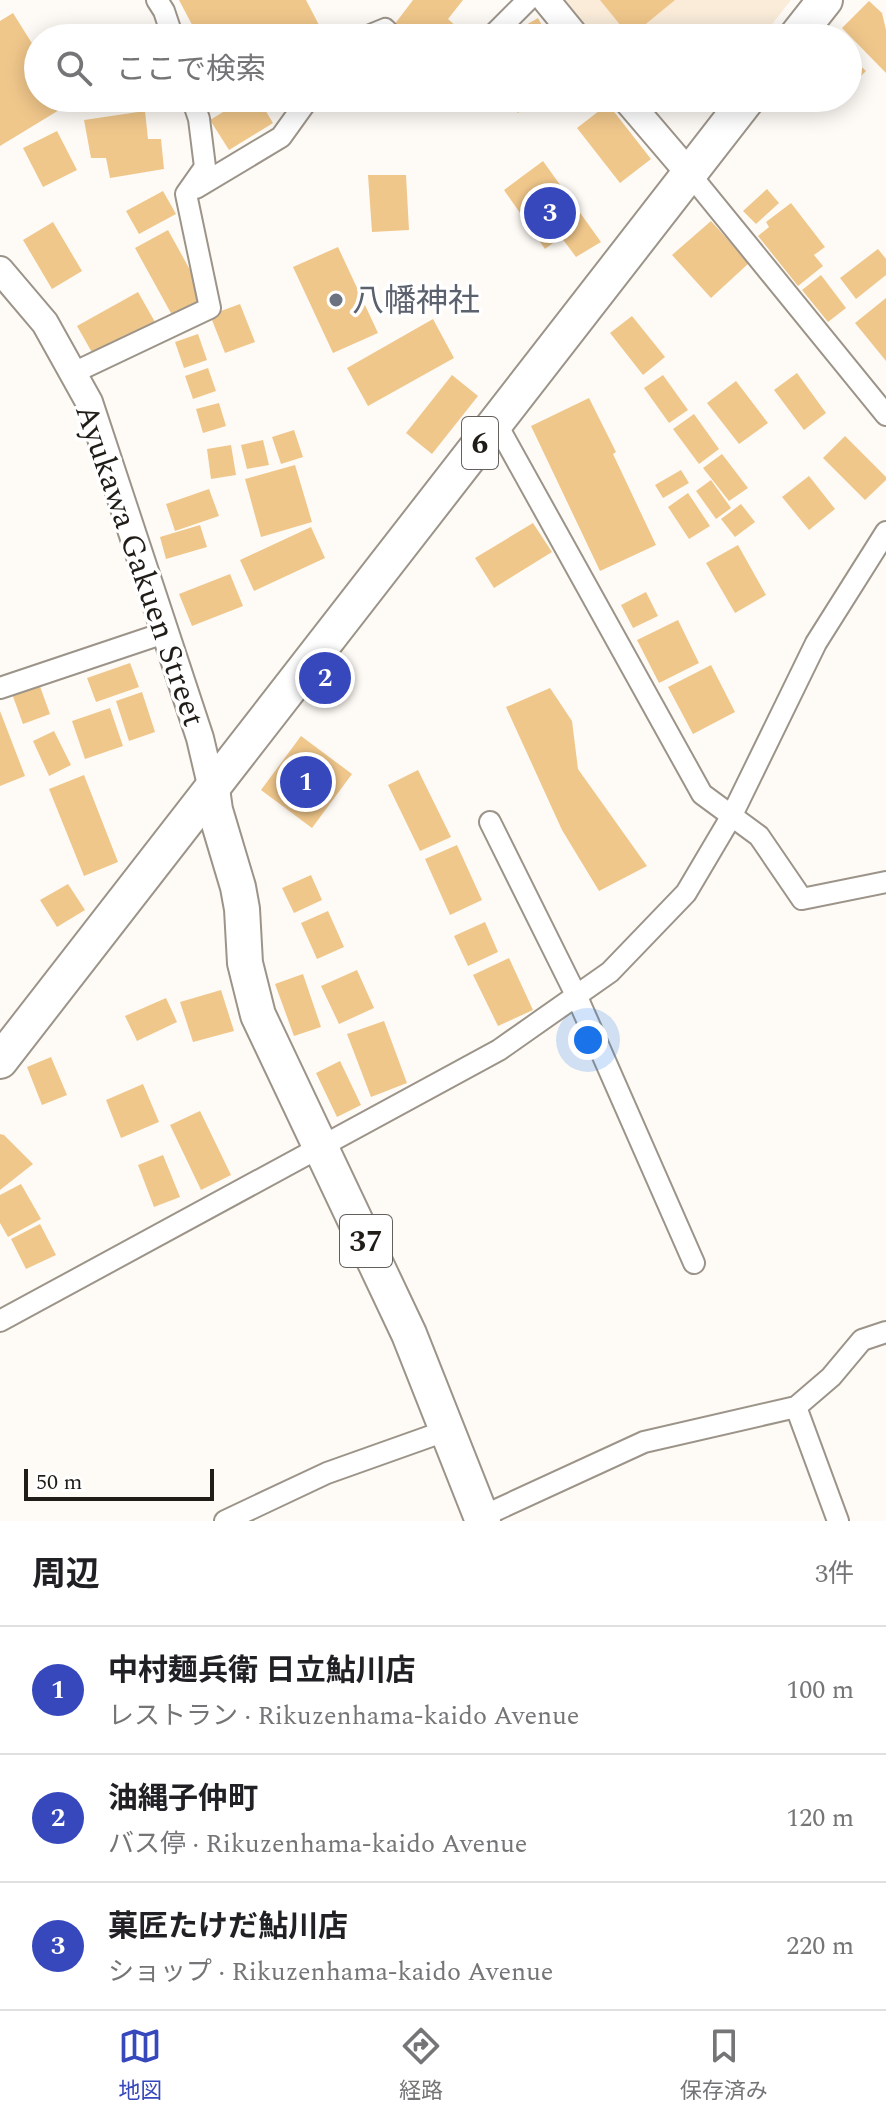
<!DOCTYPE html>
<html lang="ja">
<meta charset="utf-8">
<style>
body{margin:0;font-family:Spectral,"Noto Sans JP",serif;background:#f6f6f6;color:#202124}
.scale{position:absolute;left:24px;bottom:20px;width:190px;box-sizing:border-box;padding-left:8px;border:4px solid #201c18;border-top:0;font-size:22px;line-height:28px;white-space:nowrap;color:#201c18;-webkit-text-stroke:6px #fff;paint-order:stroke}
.you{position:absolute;left:588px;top:1040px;width:28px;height:28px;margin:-20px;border:6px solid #fff;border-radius:50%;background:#1a73e8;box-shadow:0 0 0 12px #1a73e833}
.badge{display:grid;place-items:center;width:52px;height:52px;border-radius:50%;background:#3648bb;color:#fff;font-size:26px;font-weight:700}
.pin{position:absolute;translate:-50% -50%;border:4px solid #fff;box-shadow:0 2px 8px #0006}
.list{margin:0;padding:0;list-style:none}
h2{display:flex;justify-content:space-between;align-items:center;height:104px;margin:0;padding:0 32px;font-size:34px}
h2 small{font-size:26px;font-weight:400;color:#757577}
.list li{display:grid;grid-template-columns:52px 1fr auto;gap:24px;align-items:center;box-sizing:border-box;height:128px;padding:0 32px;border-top:2px solid #e0e0e0}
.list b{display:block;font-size:30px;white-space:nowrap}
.list p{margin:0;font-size:26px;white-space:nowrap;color:#757577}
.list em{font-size:26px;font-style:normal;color:#757577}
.icon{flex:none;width:44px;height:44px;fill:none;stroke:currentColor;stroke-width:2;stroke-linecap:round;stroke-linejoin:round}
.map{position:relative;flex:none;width:886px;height:1521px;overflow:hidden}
.search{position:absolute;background:#fff;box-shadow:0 4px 20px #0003;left:24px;right:24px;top:24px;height:88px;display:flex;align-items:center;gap:20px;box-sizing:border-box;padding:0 28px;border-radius:44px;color:#757577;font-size:30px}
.sheet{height:488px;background:#fff}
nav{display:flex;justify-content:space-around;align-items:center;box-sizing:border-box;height:112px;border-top:2px solid #e0e0e0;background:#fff;font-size:22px;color:#757577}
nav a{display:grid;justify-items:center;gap:4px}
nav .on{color:#3648bb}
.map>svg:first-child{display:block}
.built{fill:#faecd9}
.building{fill:#f0c78b}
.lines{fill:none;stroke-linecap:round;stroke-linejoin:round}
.minor-casing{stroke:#9c9489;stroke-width:24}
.tertiary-casing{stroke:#9c9489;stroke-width:30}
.primary-casing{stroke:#9c9489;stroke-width:38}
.trunk-casing{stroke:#9c9489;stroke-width:38}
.minor{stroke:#fff;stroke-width:20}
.tertiary{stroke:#fff;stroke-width:26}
.primary{stroke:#fff;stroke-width:34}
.trunk{stroke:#fff;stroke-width:34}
.worship-dot{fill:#6b7280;stroke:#fff;stroke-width:3}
.labels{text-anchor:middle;stroke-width:7;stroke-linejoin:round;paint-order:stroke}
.shield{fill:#fff;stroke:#63605d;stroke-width:2}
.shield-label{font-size:30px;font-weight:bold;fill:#201c18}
.worship-label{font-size:32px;fill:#5b616d;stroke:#fff;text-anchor:start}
.street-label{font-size:32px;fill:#201c18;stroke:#fff}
</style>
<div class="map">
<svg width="886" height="1521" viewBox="0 0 886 1521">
<rect width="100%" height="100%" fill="#fefbf6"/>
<!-- built -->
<polygon class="built" points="558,0 791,0 761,38 657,38 652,33 646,38 589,38"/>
<!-- building -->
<g class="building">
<polygon points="179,0 306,0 319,25 294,38 199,38"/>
<polygon points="413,0 463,0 448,19 469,38 408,38 394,25"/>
<polygon points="600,0 675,0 630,37"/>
<polygon points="869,1 882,13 886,30 886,73 842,28"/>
<polygon points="13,13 38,53 38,98 66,98 69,104 0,146 0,21"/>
<polygon points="538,18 549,38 514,38 512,33"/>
<polygon points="848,54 866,71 848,89"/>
<polygon points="246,98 258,98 273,123 229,150 210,120"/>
<polygon points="506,98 536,98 518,113"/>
<polygon points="608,104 651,159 620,183 577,128"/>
<polygon points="145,111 148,139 161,139 164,169 110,178 106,158 91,158 84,120"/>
<polygon points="57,131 77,170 43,187 23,148"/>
<polygon points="543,161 601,242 576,257 561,237 545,249 504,190"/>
<polygon points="368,175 406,175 409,230 372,232"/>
<polygon points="767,189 779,203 756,224 743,211"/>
<polygon points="163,191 176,214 139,234 126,211"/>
<polygon points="791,203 825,247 814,255 823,266 798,286 758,236 769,227 766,222"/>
<polygon points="711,221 749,263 711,298 672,255"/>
<polygon points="53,222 82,271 52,289 23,240"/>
<polygon points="168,230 205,297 172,315 135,248"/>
<polygon points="338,247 378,333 333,353 293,267"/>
<polygon points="878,249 886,259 886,275 856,299 840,278"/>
<polygon points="821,275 846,308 828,322 802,290"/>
<polygon points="138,292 155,322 94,356 77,326"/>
<polygon points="886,298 886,361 855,323"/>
<polygon points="240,304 255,342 225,353 210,315"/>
<polygon points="632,316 665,357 643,375 610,333"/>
<polygon points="433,319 454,358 368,406 347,368"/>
<polygon points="198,334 207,360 184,368 175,342"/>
<polygon points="208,368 216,391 193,399 185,376"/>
<polygon points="797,373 826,413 804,430 774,390"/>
<polygon points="452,375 478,396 432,454 406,433"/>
<polygon points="663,375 688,410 669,423 644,388"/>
<polygon points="736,381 768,423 739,444 707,403"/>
<polygon points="589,398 616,452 613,454 656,545 600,571 531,426"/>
<polygon points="219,403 226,426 203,433 196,409"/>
<polygon points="694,414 719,449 699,464 673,429"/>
<polygon points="294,430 303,457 281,464 272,437"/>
<polygon points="845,436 886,477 886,480 865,500 823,458"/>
<polygon points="263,440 269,465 247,469 241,445"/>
<polygon points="231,445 236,475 211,479 207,449"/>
<polygon points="722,454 748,488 729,501 703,468"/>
<polygon points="295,465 312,522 261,537 245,479"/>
<polygon points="681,470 689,483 663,498 655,485"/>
<polygon points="809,476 835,509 809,530 782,497"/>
<polygon points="711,480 731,508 716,519 696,491"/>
<polygon points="209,489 219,516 175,531 166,504"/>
<polygon points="688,493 710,526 689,539 668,507"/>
<polygon points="741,504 755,522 735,537 721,519"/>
<polygon points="533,523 552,552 494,588 475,558"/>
<polygon points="200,525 207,547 166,559 160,537"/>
<polygon points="311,527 325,558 254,591 240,560"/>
<polygon points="738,545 766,595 735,613 706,563"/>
<polygon points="230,574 243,606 192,626 179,594"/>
<polygon points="646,592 658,616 633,628 621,605"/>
<polygon points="678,620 699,663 659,683 637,640"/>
<polygon points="130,663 139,687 96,702 87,678"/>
<polygon points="711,665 735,712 693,734 668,687"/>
<polygon points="38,681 50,714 23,724 11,691"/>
<polygon points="550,688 572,721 578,769 647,866 599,891 562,830 506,707"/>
<polygon points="142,692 155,732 129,741 116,701"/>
<polygon points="110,708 123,746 85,759 72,721"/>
<polygon points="0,711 25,776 0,786"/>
<polygon points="54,731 71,765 49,776 33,741"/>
<polygon points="301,736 352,774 312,828 261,790"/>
<polygon points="418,770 451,837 420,851 388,785"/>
<polygon points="84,775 118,862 84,876 49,789"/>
<polygon points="457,845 482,900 450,915 425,859"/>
<polygon points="311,875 322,900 294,913 282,888"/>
<polygon points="68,884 85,910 57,927 40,900"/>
<polygon points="328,911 344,947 317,959 301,923"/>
<polygon points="485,922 498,952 468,966 454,936"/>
<polygon points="509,958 533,1010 498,1026 473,975"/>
<polygon points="357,970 374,1008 339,1024 321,986"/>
<polygon points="303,974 321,1027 294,1036 275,984"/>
<polygon points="221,990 234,1031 193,1042 180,1002"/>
<polygon points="166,998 177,1022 137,1041 125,1016"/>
<polygon points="384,1021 407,1083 371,1097 347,1034"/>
<polygon points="51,1057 67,1095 42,1105 27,1067"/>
<polygon points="340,1061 361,1105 337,1117 316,1073"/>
<polygon points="143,1084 159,1122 121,1138 106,1100"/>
<polygon points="200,1111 231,1175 201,1190 170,1125"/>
<polygon points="0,1134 4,1135 33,1164 0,1190"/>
<polygon points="163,1155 180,1197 154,1207 138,1165"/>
<polygon points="21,1184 41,1219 8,1237 0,1223 0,1195"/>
<polygon points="40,1224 56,1255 26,1269 11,1239"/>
</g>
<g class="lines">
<defs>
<g id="minor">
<polyline points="157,0 164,11 173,38"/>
<polyline points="363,38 385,29 394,38"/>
<polyline points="490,38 528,0"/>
<polyline points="689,173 886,415"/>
<polyline points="196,188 281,137 309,98"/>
<polyline points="73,373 210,308 186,194 205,167 199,119 192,98"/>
<polyline points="496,423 702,794 759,836 802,899 886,882"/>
<polyline points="0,688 167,632"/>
<polyline points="490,822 577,997 694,1263"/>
<polyline points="0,1321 499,1050 610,972 686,893 731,817 816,643 886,532"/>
<polyline points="796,1407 838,1521"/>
<polyline points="481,1517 644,1442 796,1407 831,1377 862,1340 886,1332"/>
<polyline points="225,1521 327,1473 448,1430"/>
</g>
<g id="tertiary">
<polyline points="546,0 577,38"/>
<polyline points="625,98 689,173"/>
<polyline points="0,270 45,323 89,402 200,738 212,789"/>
</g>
<polyline id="primary" points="212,789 215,810 238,887 242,909 245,963 258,1015 409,1334 483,1521"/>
<g id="trunk">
<polyline points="795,38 825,0"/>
<polyline points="0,1061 748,98"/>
</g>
</defs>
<!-- minor casing -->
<use href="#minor" class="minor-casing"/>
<!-- tertiary casing -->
<use href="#tertiary" class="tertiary-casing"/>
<!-- primary casing -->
<use href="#primary" class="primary-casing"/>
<!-- trunk casing -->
<use href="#trunk" class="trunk-casing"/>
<!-- minor -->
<use href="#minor" class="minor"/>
<!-- tertiary -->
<use href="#tertiary" class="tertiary"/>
<!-- primary -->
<use href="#primary" class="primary"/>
<!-- trunk -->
<use href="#trunk" class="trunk"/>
</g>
<!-- markers -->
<circle class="worship-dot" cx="336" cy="300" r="8"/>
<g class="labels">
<!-- shield labels -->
<g class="shield">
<rect x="462" y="417" width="36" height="52" rx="6"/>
<rect x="340" y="1215" width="52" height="52" rx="6"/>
</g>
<g class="shield-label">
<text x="480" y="453">6</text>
<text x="366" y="1251">37</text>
</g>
<!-- worship labels -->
<g class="worship-label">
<text x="352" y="311">八幡神社</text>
</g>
<!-- street labels -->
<g class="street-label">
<text transform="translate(141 565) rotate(71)" y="11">Ayukawa Gakuen Street</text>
</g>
</g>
</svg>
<div class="scale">50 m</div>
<div class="you"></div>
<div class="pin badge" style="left:306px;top:782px">1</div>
<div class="pin badge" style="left:325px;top:678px">2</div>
<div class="pin badge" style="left:550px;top:213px">3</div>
<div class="search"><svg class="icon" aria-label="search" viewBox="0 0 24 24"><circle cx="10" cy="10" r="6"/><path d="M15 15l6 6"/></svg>ここで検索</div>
</div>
<section class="sheet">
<h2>周辺<small>3件</small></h2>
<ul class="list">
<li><span class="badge">1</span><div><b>中村麺兵衛 日立鮎川店</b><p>レストラン · Rikuzenhama-kaido Avenue</p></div><em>100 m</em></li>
<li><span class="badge">2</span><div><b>油縄子仲町</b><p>バス停 · Rikuzenhama-kaido Avenue</p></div><em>120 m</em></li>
<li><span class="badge">3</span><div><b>菓匠たけだ鮎川店</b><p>ショップ · Rikuzenhama-kaido Avenue</p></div><em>220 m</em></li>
</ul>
</section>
<nav>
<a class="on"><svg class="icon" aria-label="map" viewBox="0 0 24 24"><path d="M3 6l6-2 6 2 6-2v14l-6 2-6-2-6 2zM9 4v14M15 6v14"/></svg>地図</a>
<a><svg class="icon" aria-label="directions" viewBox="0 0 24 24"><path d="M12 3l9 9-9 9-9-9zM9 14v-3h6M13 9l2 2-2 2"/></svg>経路</a>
<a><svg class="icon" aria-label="saved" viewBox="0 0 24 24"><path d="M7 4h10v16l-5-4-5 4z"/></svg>保存済み</a>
</nav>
